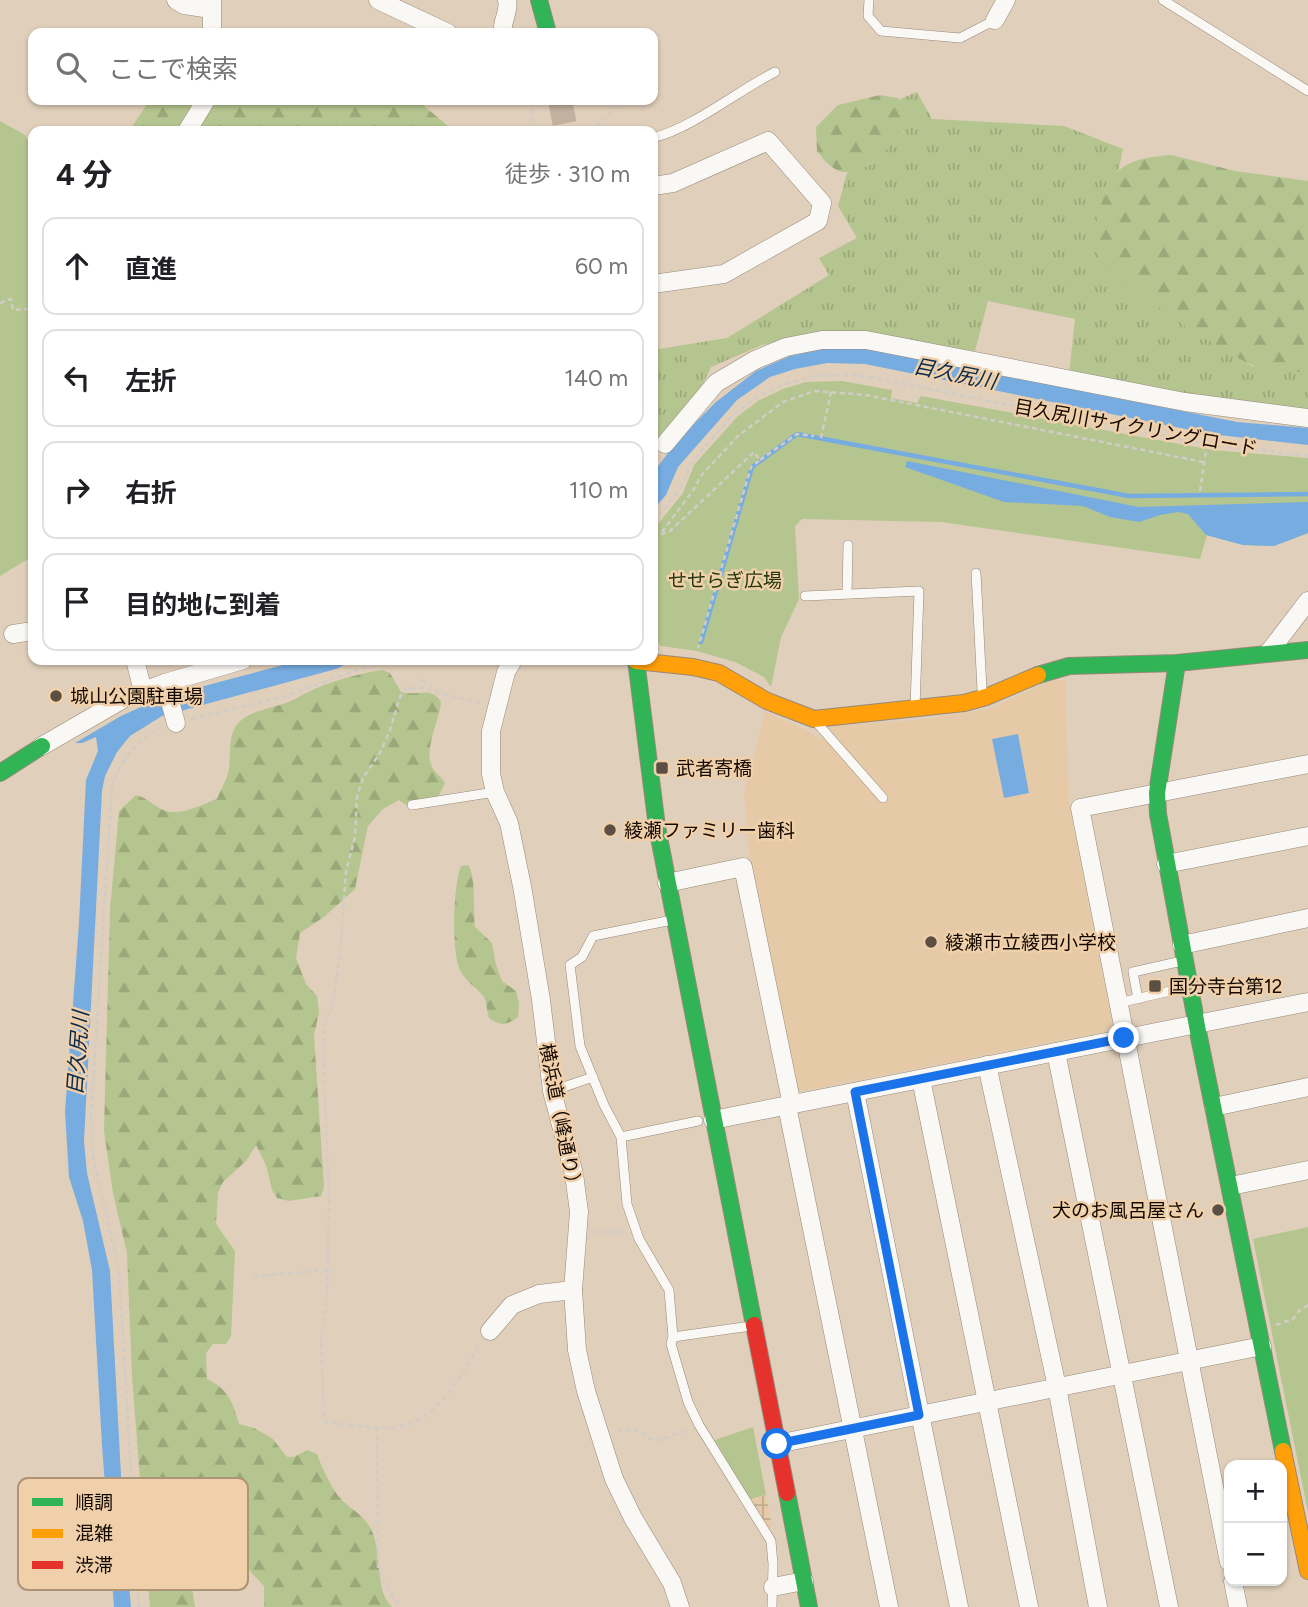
<!DOCTYPE html>
<html lang="ja">
<meta charset="utf-8">
<style>
body{margin:0;font-family:Figtree,"Noto Sans JP",sans-serif;background:#f2f2f2;color:#202124}
.controls{position:absolute;right:21px;bottom:21px;display:grid;overflow:hidden;border-radius:14px;box-shadow:0 2px 5px #0004}
.controls button{width:63px;height:63px;display:grid;place-items:center;padding:0;border:0;border-bottom:2px solid #e0e0e0;background:#fff;color:#202124;font:35px sans-serif}
.stop{position:absolute;width:21px;height:21px;margin:-16px;border:5px solid #1a73e8;border-radius:50%;background:#fff}
.stop.end{background:#1a73e8;border-color:#fff;box-shadow:0 2px 7px #0008}
.list{margin:0;padding:0;list-style:none}
h2{display:flex;justify-content:space-between;align-items:center;height:91px;margin:0;padding:0 28px;font-size:30px}
h2 small{font-size:23px;font-weight:400;color:#757577}
.list li{display:grid;grid-template-columns:46px 1fr auto;gap:21px;align-items:center;box-sizing:border-box;height:98px;margin:0 14px 14px;padding:0 14px;border:2px solid #e0e0e0;border-radius:14px}
.list b{display:block;font-size:26px;white-space:nowrap}
.list em{font-size:23px;font-style:normal;color:#757577}
.icon{flex:none;width:38px;height:38px;fill:none;stroke:currentColor;stroke-width:2;stroke-linecap:round;stroke-linejoin:round}
.map{position:relative;flex:none;width:1308px;height:1607px;overflow:hidden}
.search{position:absolute;background:#fff;box-shadow:0 2px 5px #0004;left:28px;top:28px;width:630px;height:77px;display:flex;align-items:center;gap:18px;box-sizing:border-box;padding:0 24px;border-radius:14px;color:#757577;font-size:26px}
.panel{position:absolute;background:#fff;box-shadow:0 2px 5px #0004;left:28px;top:126px;width:630px;height:539px;border-radius:14px}
.map>svg:first-child{display:block}
.built{fill:#e6caa8}
.industrial{fill:url(#industrial-grid)}
.grass{fill:url(#grass-tufts)}
.forest{fill:url(#forest-firs)}
.green{fill:#b5c58f}
.water{fill:#77ace1}
.lines{fill:none;stroke-linecap:round;stroke-linejoin:round}
.stream{stroke:#77ace1;stroke-width:4.5}
.secondary-tunnel{stroke:#c1b19e;stroke-width:24;stroke-dasharray:24 12;stroke-linecap:butt}
.lane-casing{stroke:#968979;stroke-width:10}
.street-casing{stroke:#968979;stroke-width:19}
.fast-casing{stroke:#968979;stroke-width:18}
.slow-casing{stroke:#968979;stroke-width:18}
.jam-casing{stroke:#968979;stroke-width:18}
.path{stroke:#d2ccc6;stroke-width:2.5;stroke-dasharray:5 3.5;stroke-linecap:butt}
.lane{stroke:#faf8f5;stroke-width:9}
.street{stroke:#faf8f5;stroke-width:18}
.fast{stroke:#30b455;stroke-width:16}
.slow{stroke:#ff9f0a;stroke-width:16}
.jam{stroke:#e5322d;stroke-width:16}
.route{stroke:#1a73e8;stroke-width:9}
.poi-dot{fill:#5b4e42;stroke:#f0d0aa;stroke-width:2.5}
.labels{text-anchor:middle;stroke-width:5;stroke-linejoin:round;paint-order:stroke}
.street-label{font-size:19px;fill:#140901;stroke:#f0d0aa}
.park-label{font-size:19px;fill:#22370c;stroke:#f0d0aa}
.poi-label{font-size:19px;fill:#140901;stroke:#f0d0aa;text-anchor:start}
.water-label{font-size:21px;font-style:italic;fill:#092b4c;stroke:#f0d0aa}
.key{fill:#f0d0aa;stroke:#ae9477;stroke-width:2}
.key-label{font-size:19px;fill:#140901}
</style>
<div class="map">
<svg width="1308" height="1607" viewBox="0 0 1308 1607">
<defs>
<pattern id="industrial-grid" width="8" height="8" patternUnits="userSpaceOnUse" patternTransform="scale(1.75)"><rect width="8" height="8" fill="#e6caa8"/><path d="M0 4h8M4 0v8" fill="none" stroke="#c4ac8f"/></pattern>
<pattern id="grass-tufts" width="24" height="20" patternUnits="userSpaceOnUse" patternTransform="scale(1.75)"><rect width="24" height="20" fill="#b5c58f"/><path d="M3 7l-1-3M5 7V3M7 7l1-3M15 17l-1-3M17 17v-4M19 17l1-3" fill="none" stroke="#9ba87a"/></pattern>
<pattern id="forest-firs" width="22" height="20" patternUnits="userSpaceOnUse" patternTransform="scale(1.75)"><rect width="22" height="20" fill="#b5c58f"/><path d="M5 1l3.5 6h-7zM16 11l3.5 6h-7z" fill="#9ba87a"/></pattern>
</defs>
<rect width="100%" height="100%" fill="#e0cfba"/>
<!-- built -->
<polygon class="built" points="1065,680 1069,803 1113,1026 1103,1032 797,1092 750,859 744,793 765,712 806,730 820,739 832,726 916,720 989,709 1047,682"/>
<!-- industrial -->
<polygon class="industrial" points="766,1495 772,1527 767,1528 750,1499"/>
<!-- grass -->
<polygon class="grass" points="917,92 932,119 1064,126 1123,149 1119,168 1105,189 1142,295 1193,331 1252,366 1308,372 1308,411 1239,405 1069,374 1075,319 988,301 975,351 839,331 762,345 711,367 688,415 653,449 653,350 727,338 829,275 819,258 857,238 838,206 847,173 869,165 904,132 898,100"/>
<!-- forest -->
<g class="forest">
<path d="M880,95L898,98L904,131C889,148 856,186 832,167C826,163 821,156 817,151L816,127L838,105Z"/>
<polygon points="150,100 417,100 454,131 126,131 131,128"/>
<path d="M1171,155L1235,171L1308,181V372C1291,372 1266,372 1250,364C1221,351 1107,278 1096,252C1089,237 1099,216 1102,201C1111,163 1136,158 1171,155Z"/>
<path d="M382,670L390,673L401,692C417,697 431,685 441,702C440,720 421,754 434,770C437,775 442,777 445,783L437,799L412,809L399,800L383,809L368,826L355,889L324,917L300,933L296,958L306,984L317,996L319,1012L314,1036L324,1187L321,1196L289,1201L277,1198L272,1190L266,1165L256,1145L246,1161L223,1182L218,1192L216,1224L235,1251L231,1336L226,1344H213L206,1353L207,1379C228,1389 233,1402 239,1424L254,1428L272,1438L287,1457H294L307,1450L317,1454C321,1466 332,1489 340,1498C349,1508 365,1516 371,1529C383,1554 374,1590 392,1607H264V1586L236,1556L191,1580L195,1607H150L132,1376L127,1253L113,1193L104,1131L110,910L119,811L136,795C147,798 152,804 161,809C178,818 200,805 217,799C220,791 225,783 228,774C232,760 227,739 236,726C249,708 277,709 295,699C321,684 351,675 382,670Z"/>
<path d="M468,865C476,874 473,912 475,927L492,943L496,965L502,981L516,991L519,1003L518,1017C506,1026 501,1026 489,1018C487,1012 487,1003 484,997C478,988 465,982 459,968C452,950 453,884 461,866Z"/>
</g>
<!-- green -->
<g class="green">
<polygon points="0,121 25,135 33,150 33,479 30,501 33,503 33,556 0,576"/>
<polygon points="842,381 892,390 891,398 917,403 921,396 1212,450 1308,458 1308,533 1274,546 1243,545 1207,535 1200,559 941,522 802,519 795,526 799,599 781,637 771,687 764,677 735,662 697,651 661,646 653,636 653,530 683,493 694,465 738,416 758,401 783,389 806,382"/>
<polygon points="1308,1227 1308,1512 1253,1239"/>
<polygon points="753,1427 766,1495 750,1499 715,1440"/>
</g>
<!-- water -->
<g class="water">
<polygon points="866,348 1237,422 1308,428 1308,445 1210,434 865,364 827,363 795,369 770,377 737,400 678,467 666,495 653,510 653,473 677,441 716,402 756,371 790,356 823,349"/>
<polygon points="907,461 1139,507 1308,502 1308,533 1274,546 1243,545 1206,535 1188,514 1178,512 1160,515 1139,522 1110,517 1083,506 1004,502 905,467"/>
<polygon points="302,660 355,660 336,669 162,716 130,736 117,752 105,776 102,791 84,1142 87,1173 110,1271 124,1531 131,1607 114,1607 102,1445 92,1270 83,1221 69,1177 65,1112 79,923 86,780 98,751 96,737 82,743 75,743 121,716 163,697"/>
<polygon points="1018,734 1029,793 1004,798 992,739"/>
</g>
<g class="lines">
<!-- stream -->
<polyline class="stream" points="701,642 752,467 797,434 1129,496 1308,494"/>
<!-- secondary-tunnel -->
<polyline class="secondary-tunnel" points="560,100 566,131"/>
<defs>
<g id="lane">
<polyline points="869,0 868,16 881,31 960,38 995,20"/>
<polyline points="1163,0 1308,91"/>
<path d="M653,138C694,127 736,92 775,72"/>
<polyline points="976,573 982,690 985,696"/>
<polyline points="847,594 848,545"/>
<polyline points="805,596 919,591 915,708"/>
<polyline points="817,723 883,798"/>
<polyline points="412,805 495,792"/>
<polyline points="672,920 593,936 582,957 570,965 580,1046 604,1105 621,1137 627,1204 639,1239 669,1290 673,1337 671,1344 688,1402 699,1425 771,1541 773,1564 772,1607"/>
<polyline points="1138,999 1133,972 1182,961"/>
<polyline points="1118,1003 1188,987"/>
<polyline points="552,1091 593,1077"/>
<polyline points="621,1137 698,1121"/>
<polyline points="673,1337 751,1326"/>
</g>
<g id="street">
<polyline points="176,0 184,5 211,9"/>
<polyline points="378,0 448,33"/>
<polyline points="995,20 1006,0"/>
<polyline points="212,33 212,0"/>
<path d="M503,33C501,21 510,12 507,0"/>
<polyline points="187,131 206,100"/>
<polyline points="653,186 673,183 768,141 822,203 818,221 724,274 653,284"/>
<polyline points="665,444 716,383 755,360 786,347 822,340 866,340 1185,402 1308,418"/>
<polyline points="13,634 33,631"/>
<polyline points="1269,652 1308,601"/>
<polyline points="135,660 143,691"/>
<polyline points="513,660 506,672 491,731 491,774 495,792 509,823 522,886 541,1000 552,1091 574,1174 579,1212 573,1290 577,1350 586,1391 614,1479 633,1518 672,1583 680,1607"/>
<polyline points="165,683 176,723"/>
<polyline points="42,746 125,698 165,683 243,660"/>
<polyline points="1166,864 1308,836"/>
<polyline points="667,883 743,867 792,1105"/>
<polyline points="1182,945 1308,918"/>
<polyline points="1056,1052 1169,1607"/>
<polyline points="987,1065 1057,1387 1098,1607"/>
<polyline points="921,1079 1029,1607"/>
<polyline points="855,1092 959,1607"/>
<polyline points="787,1106 889,1607"/>
<polyline points="1214,1107 1308,1087"/>
<polyline points="713,1120 1308,1002"/>
<polyline points="1231,1186 1308,1170"/>
<polyline points="490,1331 512,1305 539,1294 573,1290"/>
<polyline points="777,1444 1262,1346"/>
<polyline points="1229,1562 1080,808 1308,764"/>
<polyline points="1233,1581 1238,1607"/>
<polyline points="773,1587 804,1581"/>
</g>
<g id="fast">
<polyline points="539,0 548,33"/>
<polyline points="636,660 657,827 754,1325"/>
<polyline points="1177,663 1157,793 1158,814 1199,1037 1283,1451"/>
<polyline points="1038,675 1069,666 1177,663 1308,650"/>
<polyline points="0,773 42,746"/>
<polyline points="787,1493 809,1607"/>
</g>
<g id="slow">
<polyline points="636,661 693,667 719,673 767,701 814,719 964,703 986,697 1038,675"/>
<polyline points="1283,1451 1308,1571"/>
</g>
<polyline id="jam" points="754,1325 787,1493"/>
</defs>
<!-- lane casing -->
<use href="#lane" class="lane-casing"/>
<!-- street casing -->
<use href="#street" class="street-casing"/>
<!-- fast casing -->
<use href="#fast" class="fast-casing"/>
<!-- slow casing -->
<use href="#slow" class="slow-casing"/>
<!-- jam casing -->
<use href="#jam" class="jam-casing"/>
<!-- path -->
<g class="path">
<polyline points="530,131 533,100"/>
<polyline points="589,131 602,122 617,107"/>
<polyline points="0,303 11,299 13,310 28,309 33,316"/>
<polyline points="821,438 831,392"/>
<polyline points="760,460 797,434 814,436"/>
<polyline points="1200,491 1207,444"/>
<polyline points="653,522 681,488 690,465 708,443 732,416 754,399 781,385 814,376 858,375 1207,444 1308,456"/>
<polyline points="662,532 694,489 700,477 724,451 738,436 783,402 815,391 866,395 1203,462"/>
<polyline points="653,537 670,531 754,452 760,460 751,467 698,648"/>
<polyline points="422,679 440,693 483,704"/>
<path d="M440,693L424,688H406L400,697L390,730L380,753L363,778L357,797L355,837L346,872L340,955L333,1003L326,1020L323,1046L329,1199L327,1298L321,1337L324,1419L327,1422C354,1425 388,1433 413,1422C444,1410 462,1371 480,1345"/>
<polyline points="191,719 286,696 385,660"/>
<polyline points="593,1232 625,1232"/>
<polyline points="254,1276 329,1270"/>
<polyline points="1276,1325 1293,1319 1299,1311 1308,1305"/>
<polyline points="377,1427 378,1567 385,1586 400,1607"/>
<polyline points="617,1431 637,1430 649,1439 660,1440 686,1430"/>
<path d="M139,1607L119,1270L93,1157L91,1117L112,786C122,759 134,741 161,728"/>
</g>
<!-- lane -->
<use href="#lane" class="lane"/>
<!-- street -->
<use href="#street" class="street"/>
<!-- fast -->
<use href="#fast" class="fast"/>
<!-- slow -->
<use href="#slow" class="slow"/>
<!-- jam -->
<use href="#jam" class="jam"/>
</g>
<g class="lines">
<!-- route -->
<polyline class="route" points="777,1444 919,1415 855,1092 1124,1038"/>
</g>
<!-- markers -->
<g class="poi-dot">
<circle cx="56" cy="696" r="7"/>
<rect x="655" y="761" width="14" height="14" rx="3.5"/>
<circle cx="610" cy="830" r="7"/>
<circle cx="931" cy="942" r="7"/>
<rect x="1148" y="979" width="14" height="14" rx="3.5"/>
<circle cx="1218" cy="1210" r="7"/>
</g>
<g class="labels">
<!-- street labels -->
<g class="street-label">
<text transform="translate(1136 427) rotate(10)" y="7">目久尻川サイクリングロード</text>
<text transform="translate(561 1118) rotate(79)" y="7">横浜道（峰通り）</text>
</g>
<!-- park labels -->
<g class="park-label">
<text x="725" y="587">せせらぎ広場</text>
</g>
<!-- poi labels -->
<g class="poi-label">
<text x="70" y="703">城山公園駐車場</text>
<text x="676" y="775">武者寄橋</text>
<text x="624" y="837">綾瀬ファミリー歯科</text>
<text x="945" y="949">綾瀬市立綾西小学校</text>
<text x="1169" y="993">国分寺台第12</text>
<text x="1204" y="1217" text-anchor="end">犬のお風呂屋さん</text>
</g>
<!-- water labels -->
<g class="water-label">
<text transform="translate(955 374) rotate(11)" y="7">目久尻川</text>
<text transform="translate(78 1053) rotate(-86)" y="7">目久尻川</text>
</g>
</g>
<!-- legend -->
<rect x="18" y="1478" width="230" height="112" rx="10" class="key"/>
<rect x="32" y="1498" width="31" height="8" fill="#30b455"/>
<rect x="32" y="1529" width="31" height="9" fill="#ff9f0a"/>
<rect x="32" y="1561" width="31" height="8" fill="#e5322d"/>
<g class="key-label">
<text x="75" y="1509">順調</text>
<text x="75" y="1540">混雑</text>
<text x="75" y="1572">渋滞</text>
</g>
</svg>
<div class="controls">
<button>+</button>
<button>−</button>
</div>
<div class="stop" style="left:777px;top:1444px"></div>
<div class="stop end" style="left:1124px;top:1038px"></div>
<div class="search"><svg class="icon" aria-label="search" viewBox="0 0 24 24"><circle cx="10" cy="10" r="6"/><path d="M15 15l6 6"/></svg>ここで検索</div>
<section class="panel">
<h2>4 分<small>徒歩 · 310 m</small></h2>
<ul class="list">
<li><svg class="icon" aria-label="ahead" viewBox="0 0 24 24"><path d="M12 20V5M6 11l6-6 6 6"/></svg><div><b>直進</b></div><em>60 m</em></li>
<li><svg class="icon" aria-label="left" viewBox="0 0 24 24"><path d="M17 20v-9H6M10 6l-5 5 5 5"/></svg><div><b>左折</b></div><em>140 m</em></li>
<li><svg class="icon" aria-label="right" viewBox="0 0 24 24"><path d="M7 20v-9h11M14 6l5 5-5 5"/></svg><div><b>右折</b></div><em>110 m</em></li>
<li><svg class="icon" aria-label="arrive" viewBox="0 0 24 24"><path d="M6 21V4h12l-3 4 3 4H6"/></svg><div><b>目的地に到着</b></div></li>
</ul>
</section>
</div>
